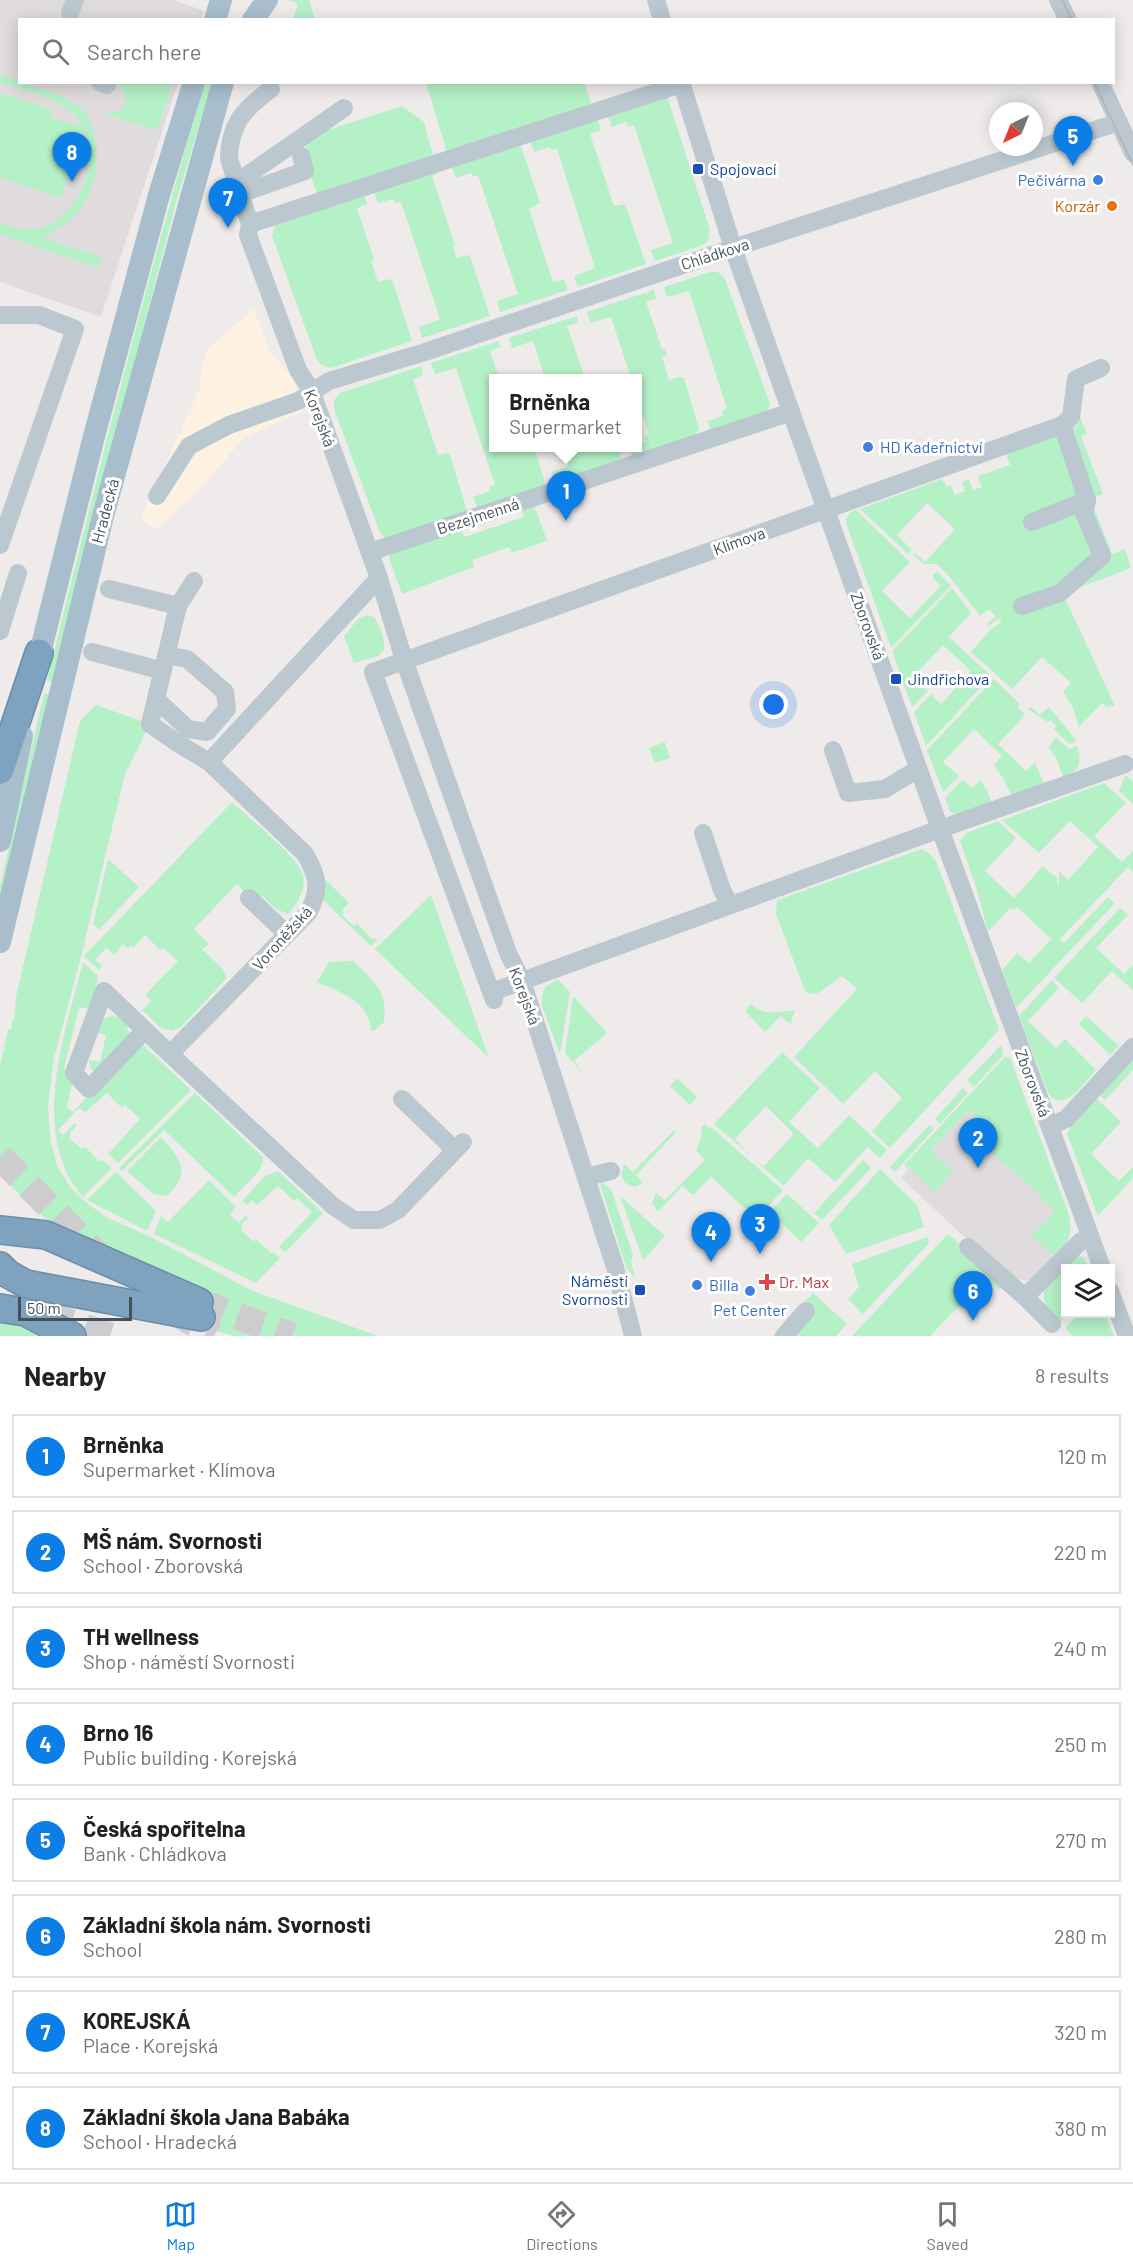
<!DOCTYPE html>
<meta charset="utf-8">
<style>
body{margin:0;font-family:Barlow,sans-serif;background:#f6f6f6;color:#222}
.controls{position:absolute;right:18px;bottom:18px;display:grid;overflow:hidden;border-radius:0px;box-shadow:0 3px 15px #0003}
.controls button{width:54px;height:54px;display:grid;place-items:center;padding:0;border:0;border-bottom:2px solid #e0e0e0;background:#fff;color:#222;font:30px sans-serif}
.compass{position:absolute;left:989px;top:102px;width:54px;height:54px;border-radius:50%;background:#fff;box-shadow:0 3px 15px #0003;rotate:223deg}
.scale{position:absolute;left:18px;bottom:15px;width:114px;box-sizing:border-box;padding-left:6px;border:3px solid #43515a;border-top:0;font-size:16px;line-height:21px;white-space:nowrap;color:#43515a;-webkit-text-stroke:4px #fff;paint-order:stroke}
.you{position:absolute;left:774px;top:705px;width:21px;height:21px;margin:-15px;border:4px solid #fff;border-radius:50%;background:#1a73e8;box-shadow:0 0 0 9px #1a73e833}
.badge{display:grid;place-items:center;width:39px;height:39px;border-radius:50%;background:#0c7ee8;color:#fff;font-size:20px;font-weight:700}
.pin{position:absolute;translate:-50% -50px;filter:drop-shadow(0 2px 3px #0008)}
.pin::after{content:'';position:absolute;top:32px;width:21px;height:18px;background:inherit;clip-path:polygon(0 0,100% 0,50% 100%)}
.popup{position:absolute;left:489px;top:374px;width:153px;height:78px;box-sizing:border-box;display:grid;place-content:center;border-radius:0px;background:#fff;filter:drop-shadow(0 2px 4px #0005);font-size:20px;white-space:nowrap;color:#767676}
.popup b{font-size:22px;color:#222}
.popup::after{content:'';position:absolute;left:50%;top:100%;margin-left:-12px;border:12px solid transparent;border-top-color:#fff}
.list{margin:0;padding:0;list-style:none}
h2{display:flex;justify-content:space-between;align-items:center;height:78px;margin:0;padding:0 24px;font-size:26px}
h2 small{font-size:20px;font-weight:400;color:#767676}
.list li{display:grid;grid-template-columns:39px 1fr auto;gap:18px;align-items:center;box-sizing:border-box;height:84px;margin:0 12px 12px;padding:0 12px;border:2px solid #e0e0e0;border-radius:0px}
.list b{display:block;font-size:22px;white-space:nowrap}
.list p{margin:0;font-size:20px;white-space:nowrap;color:#767676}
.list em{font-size:20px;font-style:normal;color:#767676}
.icon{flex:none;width:33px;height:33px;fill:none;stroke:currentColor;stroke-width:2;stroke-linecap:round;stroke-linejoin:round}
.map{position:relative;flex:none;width:1133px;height:1336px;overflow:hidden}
.search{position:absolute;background:#fff;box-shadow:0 3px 15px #0003;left:18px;right:18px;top:18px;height:66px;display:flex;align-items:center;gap:15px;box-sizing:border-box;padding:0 21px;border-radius:0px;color:#767676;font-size:22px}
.sheet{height:846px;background:#fff}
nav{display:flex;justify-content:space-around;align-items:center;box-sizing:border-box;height:84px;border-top:2px solid #e0e0e0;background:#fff;font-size:16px;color:#767676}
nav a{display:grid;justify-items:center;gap:3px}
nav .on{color:#0c7ee8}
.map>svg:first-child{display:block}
.commercial{fill:#fdf2e1}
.education{fill:#e0dcdd}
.green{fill:#b5f1c7}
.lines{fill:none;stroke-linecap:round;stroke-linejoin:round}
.highway-tunnel{stroke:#cdccce;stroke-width:27;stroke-dasharray:27 14;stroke-linecap:butt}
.highway-casing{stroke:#6a8eab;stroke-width:30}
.minor{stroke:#bbc8d0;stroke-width:18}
.major{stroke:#a8becd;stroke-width:22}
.highway{stroke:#7fa3bf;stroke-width:27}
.tram{stroke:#adb2b7;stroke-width:1.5}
.transit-dot{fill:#1a4fb4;stroke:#fff;stroke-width:2}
.shop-dot{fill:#3f7fe0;stroke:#fff;stroke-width:2}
.food-dot{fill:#e8710a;stroke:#fff;stroke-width:2}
.health-dot{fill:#e0444e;stroke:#fff;stroke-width:2}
.labels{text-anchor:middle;stroke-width:6;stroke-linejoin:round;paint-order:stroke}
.transit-label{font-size:16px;fill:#164399;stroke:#fff;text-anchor:start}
.shop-label{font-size:16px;fill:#366cbe;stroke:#fff;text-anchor:start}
.food-label{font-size:16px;fill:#c56008;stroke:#fff;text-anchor:end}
.street-label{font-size:16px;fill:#43515a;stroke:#fff}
.health-label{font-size:16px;fill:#be3a42;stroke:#fff;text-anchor:start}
</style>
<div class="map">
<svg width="1133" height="1336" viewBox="0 0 1133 1336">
<rect width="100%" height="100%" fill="#efebeb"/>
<!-- commercial -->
<polygon class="commercial" points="254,309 271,354 293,377 304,411 244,438 203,485 158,529 140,520 200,388 201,367 208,348"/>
<!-- education -->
<g class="education">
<polygon points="0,0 174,0 204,11 201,20 20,20 20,82 178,83 101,317 0,282"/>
<polygon points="1005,1057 1010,1058 1069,1215 1071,1229 1067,1244 1031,1280 1027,1281 1019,1279 1010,1273 972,1244 901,1178 908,1170 904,1165"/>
</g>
<!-- green -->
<g class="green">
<polygon points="288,0 309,0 315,19 293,19 298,4"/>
<path d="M0,74C7,76 15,81 20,82C41,90 66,94 83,110C91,118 94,134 96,145C100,187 83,220 43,236L48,240L102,257L99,268L0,234V223C11,226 25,232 36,229C79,221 99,167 84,129L61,198L0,177V93L52,110L50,117L84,127C68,99 29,92 0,82Z"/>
<path d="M117,82L173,83L157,130L93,110C99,110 106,114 112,113C133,109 125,92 117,82Z"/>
<path d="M204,83H212L177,199L87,545L54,683L47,681C95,480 147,281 204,83Z"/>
<polygon points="426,83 584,83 592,105 447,152"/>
<polygon points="667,96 710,230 708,241 703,245 655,261 651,250 673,243 634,125 628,127 626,122 612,127 607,114"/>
<polygon points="402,106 424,122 433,155 319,199 304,158 309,136"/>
<polygon points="597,117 601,130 590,134 614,206 625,204 646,264 578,287 574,276 595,268 557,149 551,150 550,147 534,152 530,139"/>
<polygon points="520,143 540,203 529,209 553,282 564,280 568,290 500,312 497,301 518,294 478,175 473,177 471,173 456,178 451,165"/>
<polygon points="443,170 432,176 455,245 453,246 456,258 468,255 470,256 490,316 422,338 419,327 440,319 401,202 395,203 393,199 378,203 373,190"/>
<polygon points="364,193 367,204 357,208 374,259 371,261 378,282 388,279 393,282 412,341 331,368 323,366 317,360 272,236 274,227 280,221"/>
<polygon points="710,272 718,272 725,279 770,404 768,413 710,430 708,421 723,416 722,411 727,409 689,291 667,297 664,287"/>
<polygon points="654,290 656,298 646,302 662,349 665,350 667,355 662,357 669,380 680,377 684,378 699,429 695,436 632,456 630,448 638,448 638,443 645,441 644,437 649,434 638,400 638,378 631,378 611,317 590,323 587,312"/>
<polygon points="577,316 577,323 567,326 585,378 545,378 533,341 512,348 509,338"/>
<polygon points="499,341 500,347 490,351 499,378 494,378 494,448 534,448 545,482 544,485 477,507 473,497 490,491 489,487 495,485 456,368 435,374 431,363"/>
<polygon points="421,366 423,375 413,379 438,455 447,453 450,455 467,511 387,539 380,533 334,409 334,400 340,393"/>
<polygon points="1080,417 1087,434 1081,436 1103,494 1094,497 1096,504 1093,505 1112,554 1125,549 1131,568 1076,589 1065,598 1115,706 1107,707 1102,703 1079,727 1073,708 1063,692 1071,683 1042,657 1012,689 971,652 991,629 1001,622 1000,618 988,626 987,624 996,616 989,609 980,616 949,576 937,564 924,564 913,555 915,553 925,562 955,529 927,503 897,535 912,550 908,554 860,509 942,479 947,487 951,485 955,495 965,491 962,482 969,479 973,490 982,487 978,476 1010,465 1005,452 1077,426"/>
<polygon points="568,448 620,448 621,459 556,482 552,472 568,466 567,462 572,460"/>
<polygon points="533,502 548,543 546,541 512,553 509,547 472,560 474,567 402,594 389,558 391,551 461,526 464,537 524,517 522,509"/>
<polygon points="856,510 910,562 882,591 910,618 941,586 932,576 937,571 951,586 891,648 846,523 846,518 851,512"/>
<polygon points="952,588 971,613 949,637 991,676 926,746 914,712 931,694 941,704 971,671 943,645 913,677 928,691 912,707 892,651"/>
<path d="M367,615L374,617C380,627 385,638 384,650L378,656L354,663L344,636L359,618Z"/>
<polygon points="994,679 1020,704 1017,708 1024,713 1023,717 998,744 1026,771 1035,762 1044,785 1012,797 1003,778 994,765 1002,756 974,729 943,762 959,776 943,792 927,750"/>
<polygon points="44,693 52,695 0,921 0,886"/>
<polygon points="96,705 150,724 125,774 82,953 54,1058 48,1106 51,1141 57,1166 71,1188 89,1205 108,1218 149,1236 253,1291 378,1336 235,1336 202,1328 65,1230 46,1219 0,1176 0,1067 8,1029 11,1030 12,1021 14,1021 16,997 80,721"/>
<polygon points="1031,707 1040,715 1049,707 1076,740 1075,742 1069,744 1054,729 1056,726 1050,720 1048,722 1028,709"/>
<path d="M1056,737L1069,749L1077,746C1083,763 1079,771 1063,778L1058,762L1049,747Z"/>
<polygon points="665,742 670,758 655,763 649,748"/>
<polygon points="1125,775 1133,781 1133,804 1119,791"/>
<polygon points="962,780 972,788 980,780 987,790 992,804 956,814 950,812 945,798"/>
<polygon points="1104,783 1126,803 1094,836 1122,862 1133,851 1133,872 1128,867 1060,939 1064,943 1108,897 1115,903 1016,1008 1002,970 1017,953 1029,963 1051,939 1017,907 1014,910 1010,908 988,932 977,890 960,841 966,833 998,821 1016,838 985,871 1014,898 1043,866 1054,876 1056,875 1059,888 1059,871 1068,880 1098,847 1070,821 1039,853 1002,820"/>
<path d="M232,802C248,817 295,855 302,872C308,887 298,903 288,914L276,909L262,896L255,902L237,884L194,929L209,944L202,949L222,968L227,978L181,1027L172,1031L161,1028L142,1010L151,1001L145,995L178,961L163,948L160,950L145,935L133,948L131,946L128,949L123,944L114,955L106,948L95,960L102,966L99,970L84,956Z"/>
<polygon points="922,849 929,853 936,861 999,1030 890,1148 872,1131 902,1098 875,1071 843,1104 794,1057 857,989 842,976 818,993 810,994 805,991 776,914 777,900"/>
<polygon points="108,859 139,887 99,930 93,924"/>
<polygon points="323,877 349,903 342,910 344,912 342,915 354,926 357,923 372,939 374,938 377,940 371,946 321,898"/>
<polygon points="431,895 489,1058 375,949"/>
<polygon points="1120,908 1128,915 1096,948 1124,974 1133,965 1133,990 1112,971 1082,1003 1054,978"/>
<path d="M354,961C374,983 388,990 384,1022L374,1031L371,1030C369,1001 340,992 317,982L329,962Z"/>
<path d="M83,962L98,976L91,1009L79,1007L64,1069L73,1079L67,1107L73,1112L132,1049L142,1044L191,1090L118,1163L108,1154L140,1119L125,1105L122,1108L107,1093L85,1112L79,1108L58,1130L63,1135L75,1123L77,1125L70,1133L71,1135L69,1138L82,1149L85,1147L100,1162L102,1160L112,1168L83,1197C28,1134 65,1032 83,962Z"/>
<polygon points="558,980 570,992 560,1054 542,1006 542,995 546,986"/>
<path d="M1052,980L1059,988L1028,1021L1056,1048L1065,1039L1096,1070C1085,1082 1064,1115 1048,1093L1019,1016Z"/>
<polygon points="573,996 607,1033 574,1061 587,1078 565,1053"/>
<path d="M751,1004C764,1016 778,1012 795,1010L790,1024L781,1016L765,1032L745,1011Z"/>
<path d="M113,1016C125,1018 129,1025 129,1037L94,1072L90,1068L89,1060L100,1062L106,1035L95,1032C98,1022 103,1018 113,1016Z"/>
<polygon points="1086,1016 1119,1046 1110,1055 1079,1024"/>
<polygon points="1001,1045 1004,1054 974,1087 967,1080"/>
<polygon points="782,1052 820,1088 789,1122 818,1148 849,1115 887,1150 880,1158 868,1147 835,1182 808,1158 784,1186 753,1158 764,1166 794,1134 766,1106 735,1139 750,1155 714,1124"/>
<path d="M1005,1057L1010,1058L1069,1215C1072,1236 1069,1242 1056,1258L1032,1236L1055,1211L1040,1198L1041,1195L984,1146L995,1134L969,1110L930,1150L953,1172L935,1192L905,1164Z"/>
<polygon points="1133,1058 1133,1070 1105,1100 1099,1094"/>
<polygon points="677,1078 697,1097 690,1105 670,1086"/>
<polygon points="963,1088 968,1093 940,1124 935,1119"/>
<polygon points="195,1093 264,1158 259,1171 234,1197 164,1130 122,1171 119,1168"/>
<polygon points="1096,1098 1121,1122 1091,1154 1119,1181 1133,1167 1133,1178 1098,1216 1067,1134 1072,1124"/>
<polygon points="705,1124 709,1128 711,1127 783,1190 756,1219 711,1177 693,1195 682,1186 658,1212 652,1203 656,1193 665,1200 705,1160 696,1150 702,1135 701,1127"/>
<polygon points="929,1125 934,1129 895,1172 890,1167"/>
<polygon points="674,1130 676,1132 636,1175 643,1183 635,1187 625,1183 621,1176 624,1164 633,1172"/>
<path d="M161,1137C181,1159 192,1172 167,1196L153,1194L127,1171Z"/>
<polygon points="863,1160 871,1168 822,1220 814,1213"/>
<polygon points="880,1169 917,1205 924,1227 846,1254 829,1225"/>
<polygon points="278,1171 323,1213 285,1253 279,1247 312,1212 297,1198 294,1201 278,1186 257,1205 252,1200 247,1205 242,1201 265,1176"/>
<polygon points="116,1172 156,1211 147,1231 87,1200"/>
<polygon points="209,1180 236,1207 230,1215 239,1223 246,1215 248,1218 241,1225 243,1227 241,1230 254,1242 256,1239 272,1254 274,1252 280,1258 256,1283 154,1234 161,1216 168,1222"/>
<polygon points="601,1182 611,1189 633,1255 631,1260 635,1279 626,1267 600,1184"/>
<polygon points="787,1194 819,1223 801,1242 770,1212"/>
<polygon points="620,1196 665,1236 643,1260"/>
<polygon points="948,1234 1004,1283 999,1290 986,1278 930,1336 852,1336"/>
<polygon points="927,1237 929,1243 863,1314 848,1299 859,1287 852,1264"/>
<path d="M1078,1256L1084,1257L1088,1268H1066V1314H1068L1060,1322C1049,1312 1042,1305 1044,1289Z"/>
<polygon points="813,1293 847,1324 836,1336 773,1336"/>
<polygon points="1079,1314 1105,1314 1114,1336 1073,1336 1065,1328"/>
<polygon points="0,1316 53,1336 0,1336"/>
</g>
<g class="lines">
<!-- highway-tunnel -->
<g class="highway-tunnel">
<polyline points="0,1157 102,1259"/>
<polyline points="199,1302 292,1336"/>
<polyline points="172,1310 214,1336"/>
<polyline points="46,1314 110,1336"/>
</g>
<defs>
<g id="highway">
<polyline points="0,770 39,653"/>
<polyline points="0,1230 46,1235 199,1302"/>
<polyline points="0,1266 8,1274 26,1284 201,1317"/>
<polyline points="0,1308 25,1312 72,1336"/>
</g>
</defs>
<!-- highway casing -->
<use href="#highway" class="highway-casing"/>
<!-- minor -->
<g class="minor">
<polyline points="656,0 662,20"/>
<polyline points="1058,0 1068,20"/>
<polyline points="70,13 75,0"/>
<polyline points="100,82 107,85"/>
<polyline points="681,82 733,248 791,412 940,829 1102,1268"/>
<polyline points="1100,82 1133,153"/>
<path d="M271,89C244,109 230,123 229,159L250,224L248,235L298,370L311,390L379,578L404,660L508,953L522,981L615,1267L633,1336"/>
<polyline points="236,183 344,108"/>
<polyline points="240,194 305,171 301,156"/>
<polyline points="250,224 681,84"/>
<polyline points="0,315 39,315 75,329 0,545"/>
<polyline points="157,496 189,446 229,425 298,401 329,381 422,353 733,248 1119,122"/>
<polyline points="1032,522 1087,500 1062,425"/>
<polyline points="370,552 791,412"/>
<path d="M109,589L178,606L150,724L179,744L209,762L305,854C318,876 321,889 308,913L170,1054L333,1206L354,1220H380L398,1210L463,1142"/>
<polyline points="178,606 194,581"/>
<polyline points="1022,606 1060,593 1102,556 1084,513 1087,500"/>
<polyline points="0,631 18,573"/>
<polyline points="92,652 163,671"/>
<polyline points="157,700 188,729 207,732 227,709 225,692 187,659 166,655"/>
<polyline points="833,750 848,793 885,789 918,769"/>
<polyline points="209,762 379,578"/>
<polyline points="703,833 722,890 730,905"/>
<polyline points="249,898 287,934"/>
<polyline points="492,992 940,829 1125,764"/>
<polyline points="494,1000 373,672 1062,425 1071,417 1076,379 1101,368"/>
<polyline points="145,1030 89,1089 74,1073 104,991 170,1054"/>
<polyline points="402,1099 455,1150"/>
<polyline points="1050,1126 1066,1119 1133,1047"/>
<polyline points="586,1177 611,1171"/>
<polyline points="968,1247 1025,1297 1081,1241"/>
<polyline points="1110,1291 1127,1336"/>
<polyline points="1025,1297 1052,1324"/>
<polyline points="784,1336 806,1311"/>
</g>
<!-- major -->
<g class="major">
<polyline points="215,20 221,0"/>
<polyline points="253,20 267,0"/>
<polyline points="36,669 93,440 159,195 194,82"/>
<polyline points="0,841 22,736"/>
<polyline points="0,942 103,516 223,82"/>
</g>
<!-- highway -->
<use href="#highway" class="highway"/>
<!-- tram -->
<g class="tram">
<polyline points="1062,0 1072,20"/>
<polyline points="1094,82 1133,165"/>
</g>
</g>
<!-- markers -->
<g class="transit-dot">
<rect x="692" y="163" width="12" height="12" rx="3"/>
<rect x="890" y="673" width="12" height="12" rx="3"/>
<rect x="634" y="1284" width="12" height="12" rx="3"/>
</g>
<g class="shop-dot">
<circle cx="1098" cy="180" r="6"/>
<circle cx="868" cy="447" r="6"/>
<circle cx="697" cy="1285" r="6"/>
<circle cx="750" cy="1291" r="6"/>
</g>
<circle class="food-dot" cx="1112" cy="206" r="6"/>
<path class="health-dot" d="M764 1273h6v6h6v6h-6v6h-6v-6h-6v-6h6z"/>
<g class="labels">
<!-- transit labels -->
<g class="transit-label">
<text x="710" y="175">Spojovací</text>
<text x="908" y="685">Jindřichova</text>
<text x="628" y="1287" text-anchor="end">Náměstí<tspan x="628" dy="18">Svornosti</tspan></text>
</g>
<!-- shop labels -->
<g class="shop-label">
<text x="1086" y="186" text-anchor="end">Pečivárna</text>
<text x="880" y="453">HD Kadeřnictví</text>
<text x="709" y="1291">Billa</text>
<text x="750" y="1316" text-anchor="middle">Pet Center</text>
</g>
<!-- food labels -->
<g class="food-label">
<text x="1100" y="212">Korzár</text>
</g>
<!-- street labels -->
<g class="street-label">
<text transform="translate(715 254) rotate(-18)" y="6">Chládkova</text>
<text transform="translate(320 418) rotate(69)" y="6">Korejská</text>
<text transform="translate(105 511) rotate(-75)" y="6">Hradecká</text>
<text transform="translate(478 516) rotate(-18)" y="6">Bezejmenná</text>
<text transform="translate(739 541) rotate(-20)" y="6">Klímova</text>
<text transform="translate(868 626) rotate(70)" y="6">Zborovská</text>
<text transform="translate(282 938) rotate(-48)" y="6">Voroněžská</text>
<text transform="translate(525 996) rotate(69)" y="6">Korejská</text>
<text transform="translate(1033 1083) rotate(69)" y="6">Zborovská</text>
</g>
<!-- health labels -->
<g class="health-label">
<text x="779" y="1288">Dr. Max</text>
</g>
</g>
</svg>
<div class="controls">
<button><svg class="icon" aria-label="layers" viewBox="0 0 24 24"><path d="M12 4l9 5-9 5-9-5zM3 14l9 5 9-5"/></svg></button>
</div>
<svg class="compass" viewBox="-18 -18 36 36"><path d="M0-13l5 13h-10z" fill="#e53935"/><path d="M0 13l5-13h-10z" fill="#767676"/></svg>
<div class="scale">50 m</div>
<div class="you"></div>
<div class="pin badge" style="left:566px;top:521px">1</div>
<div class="popup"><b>Brněnka</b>Supermarket</div>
<div class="pin badge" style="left:978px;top:1168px">2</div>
<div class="pin badge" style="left:760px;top:1254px">3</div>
<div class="pin badge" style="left:711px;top:1262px">4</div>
<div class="pin badge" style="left:1073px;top:166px">5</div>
<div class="pin badge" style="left:973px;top:1321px">6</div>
<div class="pin badge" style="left:228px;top:228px">7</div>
<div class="pin badge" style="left:72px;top:182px">8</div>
<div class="search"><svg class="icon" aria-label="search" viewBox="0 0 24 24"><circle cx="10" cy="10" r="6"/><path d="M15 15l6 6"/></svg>Search here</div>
</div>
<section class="sheet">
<h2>Nearby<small>8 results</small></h2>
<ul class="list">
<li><span class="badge">1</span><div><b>Brněnka</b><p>Supermarket · Klímova</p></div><em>120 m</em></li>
<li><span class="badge">2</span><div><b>MŠ nám. Svornosti</b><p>School · Zborovská</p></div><em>220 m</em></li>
<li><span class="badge">3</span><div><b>TH wellness</b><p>Shop · náměstí Svornosti</p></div><em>240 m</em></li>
<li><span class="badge">4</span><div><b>Brno 16</b><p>Public building · Korejská</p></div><em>250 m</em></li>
<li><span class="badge">5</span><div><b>Česká spořitelna</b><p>Bank · Chládkova</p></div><em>270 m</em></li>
<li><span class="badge">6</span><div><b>Základní škola nám. Svornosti</b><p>School</p></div><em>280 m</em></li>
<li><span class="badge">7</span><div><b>KOREJSKÁ</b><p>Place · Korejská</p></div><em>320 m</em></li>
<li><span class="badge">8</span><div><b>Základní škola Jana Babáka</b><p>School · Hradecká</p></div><em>380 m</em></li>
</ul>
</section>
<nav>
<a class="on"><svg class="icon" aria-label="map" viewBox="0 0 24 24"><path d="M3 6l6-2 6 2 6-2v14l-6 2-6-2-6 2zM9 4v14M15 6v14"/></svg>Map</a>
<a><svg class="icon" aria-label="directions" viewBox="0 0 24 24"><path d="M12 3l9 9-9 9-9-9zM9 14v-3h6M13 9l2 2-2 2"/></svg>Directions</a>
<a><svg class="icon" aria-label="saved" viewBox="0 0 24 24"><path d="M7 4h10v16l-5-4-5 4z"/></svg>Saved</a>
</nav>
